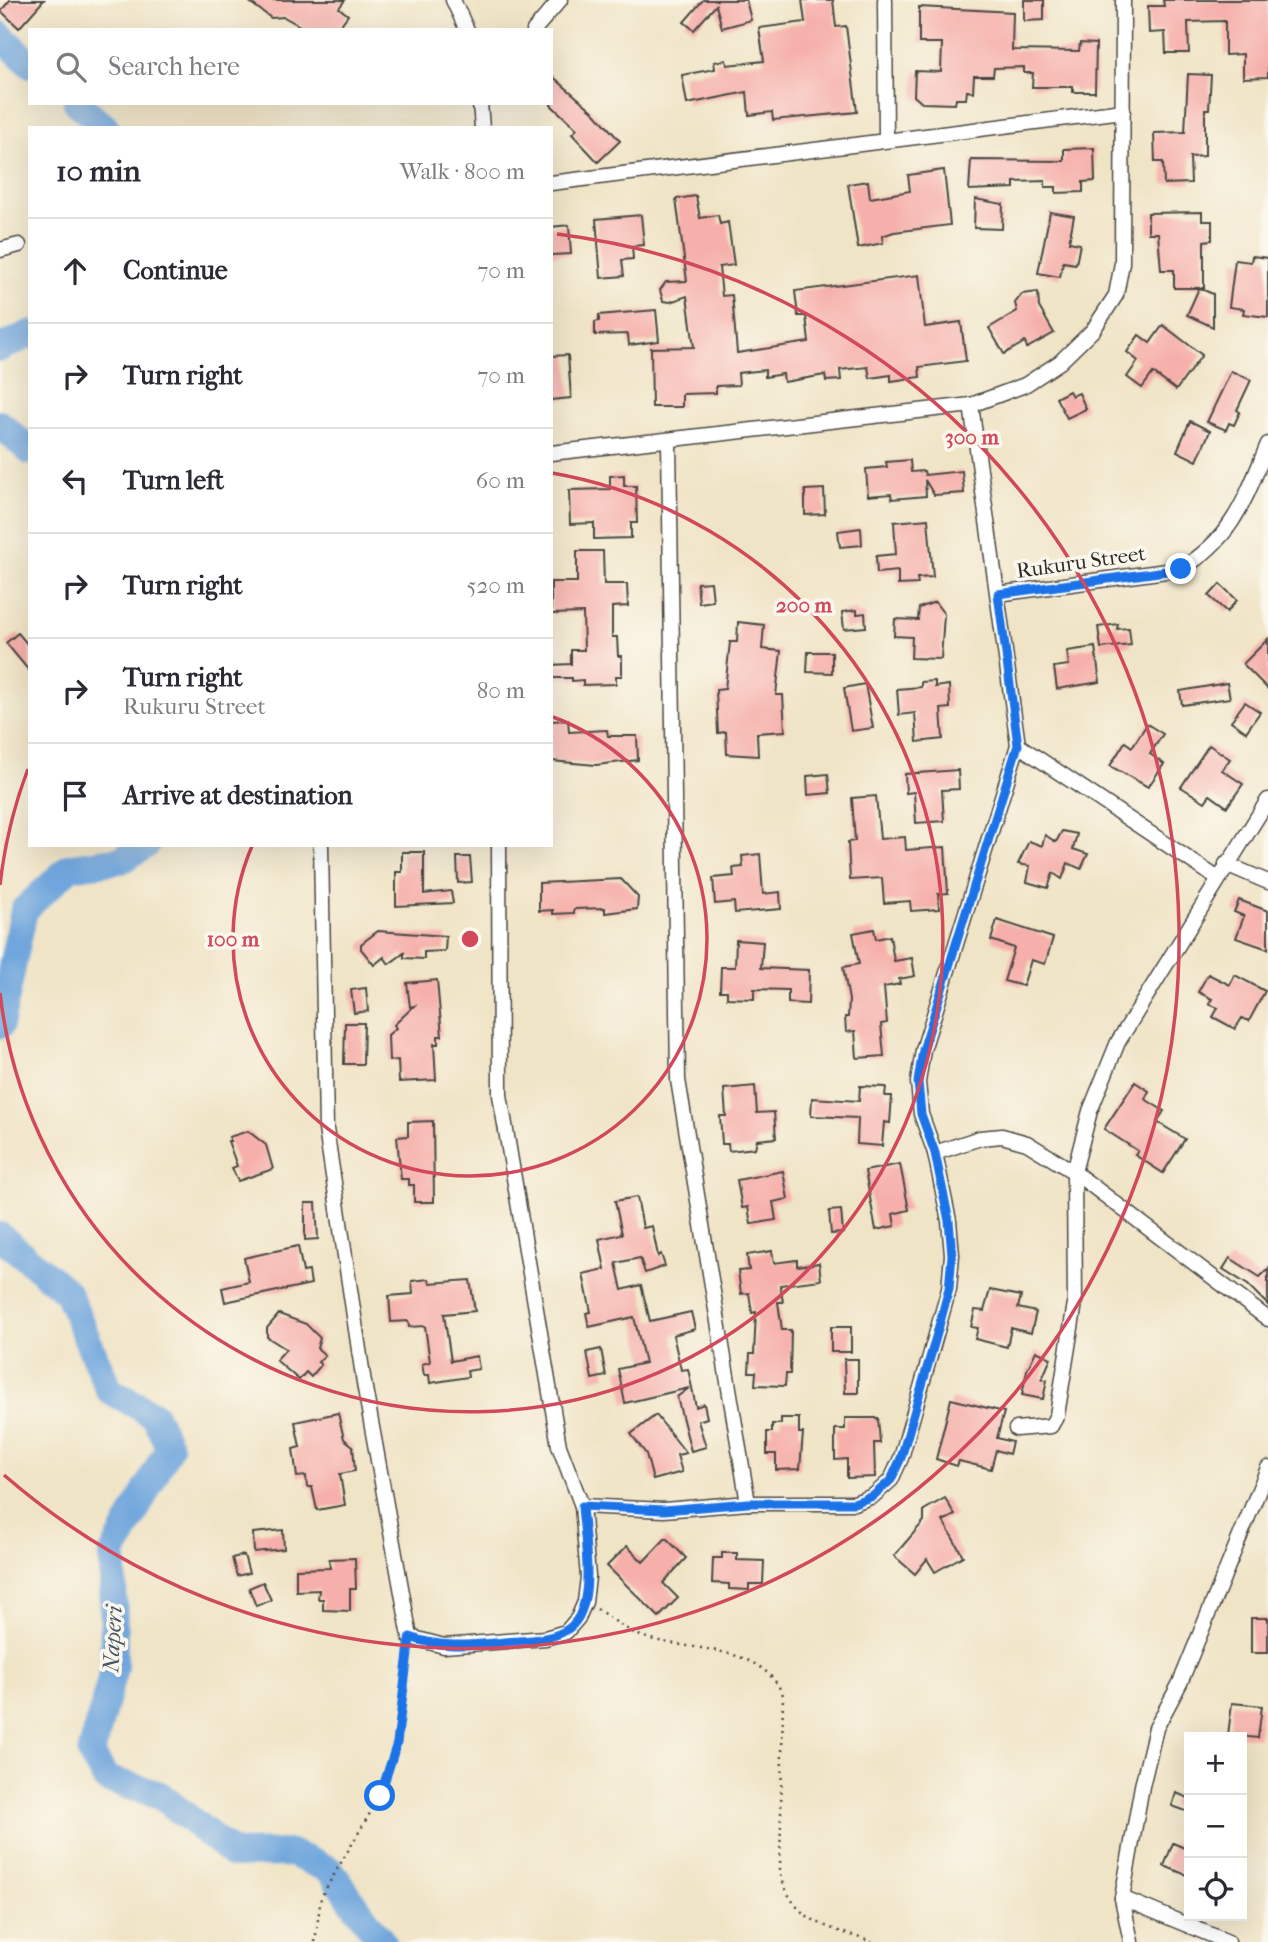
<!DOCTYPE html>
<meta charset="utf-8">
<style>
body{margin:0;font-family:"IM FELL French Canon",serif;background:#f2f2f3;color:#2b2b33}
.controls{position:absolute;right:21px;bottom:21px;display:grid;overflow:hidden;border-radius:0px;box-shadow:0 7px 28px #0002}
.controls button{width:63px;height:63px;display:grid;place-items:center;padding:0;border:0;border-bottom:2px solid #e1e1e2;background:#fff;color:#2b2b33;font:35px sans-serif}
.stop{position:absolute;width:21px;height:21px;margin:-16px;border:5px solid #1a73e8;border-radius:50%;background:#fff}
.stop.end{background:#1a73e8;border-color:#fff;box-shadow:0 2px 7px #0008}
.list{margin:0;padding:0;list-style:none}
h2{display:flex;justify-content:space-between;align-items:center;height:91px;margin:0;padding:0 28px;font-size:30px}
h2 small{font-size:23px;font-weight:400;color:#7c7c81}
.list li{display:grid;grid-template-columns:46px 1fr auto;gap:21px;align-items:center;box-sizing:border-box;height:105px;padding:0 28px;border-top:2px solid #e1e1e2}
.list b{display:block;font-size:26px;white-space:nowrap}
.list p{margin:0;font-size:23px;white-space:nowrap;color:#7c7c81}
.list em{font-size:23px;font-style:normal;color:#7c7c81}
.icon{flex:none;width:38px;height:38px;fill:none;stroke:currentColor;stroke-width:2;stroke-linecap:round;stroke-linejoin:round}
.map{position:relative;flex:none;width:1268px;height:1942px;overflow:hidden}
.search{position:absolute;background:#fff;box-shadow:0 7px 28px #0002;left:28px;top:28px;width:525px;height:77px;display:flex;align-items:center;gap:18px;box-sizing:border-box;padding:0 24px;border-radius:0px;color:#7c7c81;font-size:26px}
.panel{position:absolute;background:#fff;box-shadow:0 7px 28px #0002;left:28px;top:126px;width:525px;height:721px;border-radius:0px}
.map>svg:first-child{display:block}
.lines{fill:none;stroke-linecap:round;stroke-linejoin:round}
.river{stroke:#6fa6dd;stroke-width:28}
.building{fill:#f6afaa}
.street-casing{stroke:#494742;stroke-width:17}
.path{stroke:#494742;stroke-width:2.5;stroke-dasharray:2 5;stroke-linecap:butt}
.street{stroke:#fff;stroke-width:14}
.route{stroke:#1a73e8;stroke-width:9}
.ring{fill:none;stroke:#d1495b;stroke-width:3.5}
.labels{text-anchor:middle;stroke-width:7;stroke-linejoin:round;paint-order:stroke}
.street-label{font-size:21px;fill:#2b2b2b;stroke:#fbf7ec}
.water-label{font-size:23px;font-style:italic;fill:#435669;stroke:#fbf7ec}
.centre{fill:#d1495b;stroke:#fbf7ec;stroke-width:3.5}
.ring-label{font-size:21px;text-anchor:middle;font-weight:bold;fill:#d1495b;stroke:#fbf7ec;stroke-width:7;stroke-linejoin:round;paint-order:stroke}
</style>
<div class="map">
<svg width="1268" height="1942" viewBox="0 0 1268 1942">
<rect width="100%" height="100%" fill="#fbf7ec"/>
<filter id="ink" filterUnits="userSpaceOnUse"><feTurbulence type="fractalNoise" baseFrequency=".0143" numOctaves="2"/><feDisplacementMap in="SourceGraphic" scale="14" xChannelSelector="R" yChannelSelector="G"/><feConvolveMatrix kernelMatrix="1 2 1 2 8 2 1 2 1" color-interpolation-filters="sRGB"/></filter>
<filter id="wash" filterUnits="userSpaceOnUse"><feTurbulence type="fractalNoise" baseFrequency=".00686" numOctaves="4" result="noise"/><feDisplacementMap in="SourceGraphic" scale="28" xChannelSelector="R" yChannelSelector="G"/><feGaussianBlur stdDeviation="1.57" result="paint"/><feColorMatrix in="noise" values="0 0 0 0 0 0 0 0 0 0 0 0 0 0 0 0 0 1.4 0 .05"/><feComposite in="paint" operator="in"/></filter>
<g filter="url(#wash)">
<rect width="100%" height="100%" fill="#f0e4c6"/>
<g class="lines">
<!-- river -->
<g class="river">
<polyline points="0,35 30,64"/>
<polyline points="77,103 106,128"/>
<polyline points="0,348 30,334"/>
<polyline points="0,424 30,451"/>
<polyline points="0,1025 24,910 70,867 121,860 146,845"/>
<polyline points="0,1236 67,1292 109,1390 154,1415 169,1447 113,1554 114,1668 91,1754 106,1779 160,1795 233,1854 291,1853 330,1870 382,1942"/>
</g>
</g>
<g id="blocks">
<!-- building -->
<g class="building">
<polygon points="10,0 44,0 19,28 1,11"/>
<polygon points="247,0 345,0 339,8 348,15 337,30 307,30 284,17 271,18"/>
<polygon points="703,0 746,0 751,20 722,28 716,5 694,30 684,22"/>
<polygon points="802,0 833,0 836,27 846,26 857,112 773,120 772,112 749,115 747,92 687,104 682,75 715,69 714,62 726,60 727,65 764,61 759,28 805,22"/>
<polygon points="1024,0 1044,0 1044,20 1024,21"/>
<polygon points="1163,0 1268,0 1268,77 1243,78 1243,54 1225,55 1225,21 1188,22 1189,53 1166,53 1165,32 1149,33 1148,6 1164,6"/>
<polygon points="919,7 1013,12 1012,50 1079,51 1080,43 1096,44 1095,92 1073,92 1073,87 1032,87 1033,73 1024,73 1024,67 994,68 993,76 974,76 973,92 967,91 966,99 956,99 955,104 922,103 914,96 915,71 941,72 942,43 919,43"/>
<polygon points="1188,74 1211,75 1209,109 1205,109 1205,156 1190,157 1191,183 1164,184 1163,162 1155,162 1154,133 1185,132"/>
<polygon points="551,75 595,113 620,141 598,162 572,134 577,129 551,105"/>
<polygon points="1094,148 1095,181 1083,182 1083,192 1056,193 1056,187 1045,187 1045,181 1014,182 1014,188 969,190 971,160 1064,161 1064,149"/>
<polygon points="944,170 950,225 894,232 882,236 883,243 858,248 848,184 868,181 870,198 910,191 908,175"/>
<polygon points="696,196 700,218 718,215 720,224 728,222 734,265 719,267 722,296 732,295 737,353 809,342 806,316 798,316 795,291 919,275 925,327 961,322 966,361 919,367 920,377 891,381 891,375 870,378 868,367 840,370 841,380 826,381 825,375 784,382 783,374 765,377 765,370 738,373 739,385 716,386 716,393 682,394 682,407 652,407 651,348 694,347 687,296 670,302 663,301 660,290 666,282 687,281 676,199"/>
<polygon points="975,199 1003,204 1002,229 974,228"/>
<polygon points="1050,212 1074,216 1069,242 1080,244 1076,264 1063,262 1060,277 1038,273"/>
<polygon points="1202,212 1202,221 1212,221 1212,240 1204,241 1204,288 1174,288 1174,270 1161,270 1158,233 1148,233 1148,213"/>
<polygon points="641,215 644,245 632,246 633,259 622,260 624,276 601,278 596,219"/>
<polygon points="569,225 571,254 551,255 551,227"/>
<polygon points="1252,256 1268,258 1268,317 1243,314 1244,309 1229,307 1235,260 1251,262"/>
<polygon points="1199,288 1213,294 1213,327 1187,315"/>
<polygon points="1038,292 1039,307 1054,333 1027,348 1025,342 1004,354 989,328 1017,311 1015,303 1022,294"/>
<polygon points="656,310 659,341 629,345 628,334 595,335 595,322 599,321 599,315"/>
<polygon points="1163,325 1202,355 1176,390 1153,373 1142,388 1127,377 1138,361 1127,352 1139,335 1150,343"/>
<polygon points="568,355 571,398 551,400 551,356"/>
<polygon points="1231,371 1251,380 1237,410 1240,412 1234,425 1229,423 1226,430 1207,422"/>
<polygon points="1069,391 1072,396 1079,393 1086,409 1067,418 1056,398"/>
<polygon points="1190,421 1210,431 1197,461 1177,451"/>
<polygon points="910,460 911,472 924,471 925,475 962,471 964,493 934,495 925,480 926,496 892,499 891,494 868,496 866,469 887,467 886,462"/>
<polygon points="624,475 624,486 636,486 637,523 631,523 631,538 594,539 594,523 570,524 569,490 610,489 610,476"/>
<polygon points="824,489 825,514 805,515 805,490"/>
<polygon points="928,519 933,577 917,578 918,584 898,585 898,571 877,573 876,556 896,554 894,522"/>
<polygon points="861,528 862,545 840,547 838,531"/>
<polygon points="577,551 603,551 604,584 627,584 628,606 612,607 612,637 617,637 618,656 622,656 622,676 616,676 616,684 583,685 583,680 572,681 572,678 551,678 551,665 571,664 571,650 584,650 583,613 551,614 551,582 577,582"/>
<polygon points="711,582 713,601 699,603 697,583"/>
<polygon points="1220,584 1237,600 1227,612 1209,596"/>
<polygon points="935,602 944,614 941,659 911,658 912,637 894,636 895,619 918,620 919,608"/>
<polygon points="857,610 857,614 865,613 866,627 844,629 842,612"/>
<polygon points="738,622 764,625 762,649 781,651 776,695 783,695 785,731 757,733 758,756 727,754 726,732 718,733 716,690 725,689 730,642 737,642"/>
<polygon points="1118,624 1117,629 1129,628 1131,645 1101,648 1098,627"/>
<polygon points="18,633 30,647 30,672 6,643"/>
<polygon points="1268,639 1268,689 1243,664"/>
<polygon points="1095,647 1100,682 1057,689 1054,667 1069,665 1067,651"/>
<polygon points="808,652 832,652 832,673 807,672"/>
<polygon points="935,681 935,687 949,685 950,708 941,709 943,739 917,742 915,713 899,715 897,689 921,687 921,682"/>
<polygon points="1227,683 1230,698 1182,705 1180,691"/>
<polygon points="865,684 873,728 851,731 844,688"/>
<polygon points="1245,702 1260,712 1246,732 1231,721"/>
<polygon points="568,720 569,732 607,730 608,736 637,736 638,760 596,765 551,761 551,721"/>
<polygon points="1147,724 1163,734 1150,754 1164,764 1148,787 1110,766 1125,742 1132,747"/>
<polygon points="1209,745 1230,759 1222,770 1243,784 1227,807 1210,795 1205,802 1181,787"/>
<polygon points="958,770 959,789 942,790 944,821 916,823 914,792 906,793 905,774"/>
<polygon points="828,774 830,793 808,795 807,776"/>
<polygon points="876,796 880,839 905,837 906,850 945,847 948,893 938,894 939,909 911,911 910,901 884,903 882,878 850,880 848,842 855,841 852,798"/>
<polygon points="1062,831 1077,834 1073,849 1088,854 1081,869 1068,863 1062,879 1053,873 1048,888 1027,882 1030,866 1018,864 1029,841 1042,846 1045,835 1056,842"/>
<polygon points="402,852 424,852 424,894 451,891 453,903 396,906 396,872 402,872"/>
<polygon points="760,854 763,894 780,892 781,909 735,913 734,902 715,904 713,878 734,876 733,868 743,867 742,856"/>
<polygon points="457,857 470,857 472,882 458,883"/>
<polygon points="621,879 638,897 637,909 605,913 605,908 574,909 574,913 553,914 553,910 539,911 539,883"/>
<polygon points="1239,900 1268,911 1268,949 1236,938 1244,916 1234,912"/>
<polygon points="997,920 1053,938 1045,964 1031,960 1023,986 1004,981 1014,948 991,940"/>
<polygon points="874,929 876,939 890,936 894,961 912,958 915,976 899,979 900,984 884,987 887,1023 881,1024 884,1056 857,1058 855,1031 846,1032 845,1017 848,1017 849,1000 843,967 859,964 853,933"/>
<polygon points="378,931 446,936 445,951 424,952 424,959 404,958 404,953 389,964 384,957 374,965 361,949 361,944"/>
<polygon points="736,940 763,942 761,968 809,970 808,1004 788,1003 788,990 754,989 754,999 727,998 727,991 720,991 721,967 735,967"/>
<polygon points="1208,974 1230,985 1235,975 1265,991 1249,1021 1242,1018 1235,1029 1213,1017 1218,1008 1209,1004 1212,999 1198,992"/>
<polygon points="437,980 442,1036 438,1036 438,1044 434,1044 436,1080 399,1082 398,1060 389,1061 388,1035 396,1028 394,1025 414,1006 410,1007 407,983"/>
<polygon points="366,988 368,1011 354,1013 351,990"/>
<polygon points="345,1023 364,1023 363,1064 344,1064"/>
<polygon points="1135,1082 1149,1091 1145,1099 1164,1111 1157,1122 1185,1139 1163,1173 1135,1155 1138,1151 1104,1129"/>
<polygon points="755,1086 757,1113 774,1112 776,1138 757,1140 755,1148 729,1151 728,1144 722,1144 720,1116 726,1116 724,1089"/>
<polygon points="860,1086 886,1087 885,1096 892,1096 890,1123 884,1122 882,1146 857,1144 858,1118 811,1116 812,1098 859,1101"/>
<polygon points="433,1121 434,1202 414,1202 414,1185 409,1185 409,1179 401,1179 397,1137 408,1136 408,1122"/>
<polygon points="248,1131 266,1145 273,1169 238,1181 232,1168 237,1166 228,1141 231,1141 229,1137"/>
<polygon points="900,1164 909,1210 893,1214 895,1226 876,1230 865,1171"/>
<polygon points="783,1171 788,1199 773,1202 776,1220 751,1224 748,1207 742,1208 737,1180"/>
<polygon points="637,1197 643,1228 652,1226 658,1256 661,1254 665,1266 645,1273 640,1258 616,1263 622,1290 641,1285 650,1321 691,1312 695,1329 673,1335 681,1370 688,1369 696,1407 704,1404 707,1418 698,1421 706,1447 691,1451 677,1397 689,1388 625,1403 618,1369 645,1363 634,1317 589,1327 586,1313 591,1312 583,1274 605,1269 599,1239 622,1234 615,1201"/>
<polygon points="305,1203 316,1203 318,1239 305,1240"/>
<polygon points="841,1210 843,1233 831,1234 829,1211"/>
<polygon points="298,1246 303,1272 309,1271 311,1284 225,1302 222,1288 249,1282 244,1258"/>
<polygon points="772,1251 774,1263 797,1260 797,1266 819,1263 821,1280 780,1285 783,1302 778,1302 782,1330 791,1330 790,1374 786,1374 785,1386 755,1385 756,1372 749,1372 750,1354 754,1354 756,1312 752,1313 749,1293 741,1294 738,1271 749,1270 747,1255"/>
<polygon points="1230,1258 1260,1277 1268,1269 1268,1305 1248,1285 1223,1269"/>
<polygon points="429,1279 430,1283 470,1280 475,1311 444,1314 451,1361 477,1356 479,1369 467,1371 468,1377 430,1383 429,1375 424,1375 422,1364 430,1362 425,1326 409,1327 408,1321 391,1322 389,1296 413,1294 412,1281"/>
<polygon points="990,1290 1021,1296 1018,1308 1036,1312 1031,1333 1011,1328 1007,1347 975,1339 978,1328 971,1327 975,1310 984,1311"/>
<polygon points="279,1314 306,1324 320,1338 317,1348 325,1355 318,1362 321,1365 311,1377 306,1372 299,1380 276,1360 286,1349 267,1337 267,1328"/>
<rect x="831" y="1327" width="20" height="25"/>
<polygon points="601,1349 606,1376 592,1379 587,1352"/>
<polygon points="1036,1351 1051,1358 1042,1379 1047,1380 1043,1399 1022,1395 1027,1370"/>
<polygon points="844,1359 858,1359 858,1393 845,1393"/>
<polygon points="951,1399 1004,1412 997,1438 1012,1442 1009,1454 996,1450 991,1469 959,1461 957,1466 936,1459"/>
<polygon points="338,1413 344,1439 353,1446 355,1471 340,1474 345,1505 317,1510 312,1487 307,1487 306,1476 297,1477 293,1449 300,1447 295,1422"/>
<polygon points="656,1415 686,1453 677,1455 682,1472 653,1480 646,1454 631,1434"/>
<polygon points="781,1418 799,1418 799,1433 803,1433 800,1469 776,1470 776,1454 767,1454 767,1432 772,1432 772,1424 781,1424"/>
<polygon points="845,1418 878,1418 880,1443 874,1443 875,1477 847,1478 847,1459 835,1460 835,1429 845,1429"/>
<polygon points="945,1498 955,1515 943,1521 963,1556 935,1572 927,1559 915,1574 894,1556 924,1521 924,1510"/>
<polygon points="283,1530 284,1549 254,1552 253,1533"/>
<polygon points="666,1538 686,1558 663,1583 678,1598 659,1617 607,1566 627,1546 643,1562"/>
<polygon points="722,1553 737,1553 737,1560 764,1561 763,1584 749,1584 749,1590 729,1589 729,1584 712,1583 713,1558 722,1558"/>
<polygon points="244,1555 249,1573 237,1576 232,1558"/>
<polygon points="355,1558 356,1589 350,1589 350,1611 323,1610 323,1599 318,1599 319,1590 296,1591 296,1569 330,1568 329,1559"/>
<polygon points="263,1582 271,1600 256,1606 249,1588"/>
<rect x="1251" y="1618" width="17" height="35"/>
<polygon points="1232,1703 1262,1706 1258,1738 1228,1735"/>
<polygon points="1176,1793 1189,1798 1189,1812 1172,1806"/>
<polygon points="1173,1843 1189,1850 1189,1876 1164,1866"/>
</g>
</g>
</g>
<g filter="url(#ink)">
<use href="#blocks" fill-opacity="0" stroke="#494742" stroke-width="2"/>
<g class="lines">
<defs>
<g id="street">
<polyline points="453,0 467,30"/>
<polyline points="885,0 886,139"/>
<polyline points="534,30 560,0"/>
<polyline points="480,103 482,128"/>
<polyline points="551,183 1123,111"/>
<polyline points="0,250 19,245"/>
<polyline points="669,442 678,1080 748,1503"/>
<polyline points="551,453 971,405 1025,385 1060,362 1093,330 1116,295 1122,263 1123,0"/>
<path d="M998,594L1181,569C1234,537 1245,499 1268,444"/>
<polyline points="1018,745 1217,878"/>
<polyline points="321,845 326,1129 364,1383 410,1637 444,1646 545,1638 566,1632 578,1618 585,1602 588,1577 582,1506 559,1446 500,1095 499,845"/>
<polyline points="1226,864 1268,882"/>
<polyline points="935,1153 980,1138 1002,1136 1027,1143 1074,1172 1268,1319"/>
<polyline points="1016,1429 1051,1426 1057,1415 1075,1303 1074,1172 1090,1111 1118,1042 1268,800"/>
<polyline points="582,1506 664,1510 748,1503 854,1503 873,1496 891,1480 901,1458 949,1289 952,1255 949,1221 935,1153 921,1114 918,1082 923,1050 1018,745 971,405"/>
<polyline points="1122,1898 1228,1942"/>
<polyline points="1131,1942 1122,1898 1142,1786 1156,1728 1180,1683 1268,1468"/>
</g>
</defs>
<!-- street casing -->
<use href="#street" class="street-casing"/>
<!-- path -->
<g class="path">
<path d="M597,1609C611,1618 628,1632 644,1637C690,1652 761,1643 783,1695L780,1870C791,1923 827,1926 872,1942"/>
<polyline points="315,1942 321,1897 380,1796 390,1768 397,1743 408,1651"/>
</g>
<!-- street -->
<use href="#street" class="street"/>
</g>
</g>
<g class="lines" filter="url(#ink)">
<!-- route -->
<path class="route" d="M380,1796L397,1743L410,1637C442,1649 472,1645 505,1642C524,1640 546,1641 563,1632C600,1615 584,1539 582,1506L664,1510L748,1503H854L873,1496L891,1480L901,1458L936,1337L949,1289L952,1255L949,1221L935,1153L921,1114L918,1082L923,1050L1018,745L998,594L1181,569"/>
</g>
<!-- distance rings -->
<g class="ring">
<path d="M553 717A237 237 0 1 1 252 846"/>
<path d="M0 885A473 473 0 0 1 28 769M552 473A473 473 0 1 1 0 993"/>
<path d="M557 234A710 710 0 1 1 4 1475"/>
</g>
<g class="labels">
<!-- street labels -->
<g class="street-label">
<text transform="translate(1081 562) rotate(-8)" y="7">Rukuru Street</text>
</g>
<!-- water labels -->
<g class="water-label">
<text transform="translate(112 1639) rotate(-87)" y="8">Naperi</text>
</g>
</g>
<circle cx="470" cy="939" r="10" class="centre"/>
<g class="ring-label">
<text x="972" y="444">300 m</text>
<text x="804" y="612">200 m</text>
<text x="233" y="946">100 m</text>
</g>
</svg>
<div class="controls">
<button>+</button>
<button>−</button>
<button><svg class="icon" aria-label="locate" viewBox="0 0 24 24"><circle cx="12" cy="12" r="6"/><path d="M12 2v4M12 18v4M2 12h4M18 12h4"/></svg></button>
</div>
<div class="stop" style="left:380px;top:1796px"></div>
<div class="stop end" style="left:1181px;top:569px"></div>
<div class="search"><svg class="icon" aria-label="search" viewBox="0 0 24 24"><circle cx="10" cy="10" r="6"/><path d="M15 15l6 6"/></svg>Search here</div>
<section class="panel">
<h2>10 min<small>Walk · 800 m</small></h2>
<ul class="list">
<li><svg class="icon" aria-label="ahead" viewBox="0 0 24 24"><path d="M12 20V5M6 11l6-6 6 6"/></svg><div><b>Continue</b></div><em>70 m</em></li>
<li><svg class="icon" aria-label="right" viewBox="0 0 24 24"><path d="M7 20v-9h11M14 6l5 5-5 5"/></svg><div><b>Turn right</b></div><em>70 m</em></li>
<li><svg class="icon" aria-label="left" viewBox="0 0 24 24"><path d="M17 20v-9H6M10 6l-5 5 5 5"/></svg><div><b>Turn left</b></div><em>60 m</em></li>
<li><svg class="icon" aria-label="right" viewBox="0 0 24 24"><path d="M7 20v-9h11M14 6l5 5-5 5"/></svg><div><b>Turn right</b></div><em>520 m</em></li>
<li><svg class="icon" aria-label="right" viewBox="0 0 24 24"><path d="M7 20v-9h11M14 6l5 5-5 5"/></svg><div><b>Turn right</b><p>Rukuru Street</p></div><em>80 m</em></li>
<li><svg class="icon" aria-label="arrive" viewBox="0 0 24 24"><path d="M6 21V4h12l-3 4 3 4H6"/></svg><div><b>Arrive at destination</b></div></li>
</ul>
</section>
</div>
